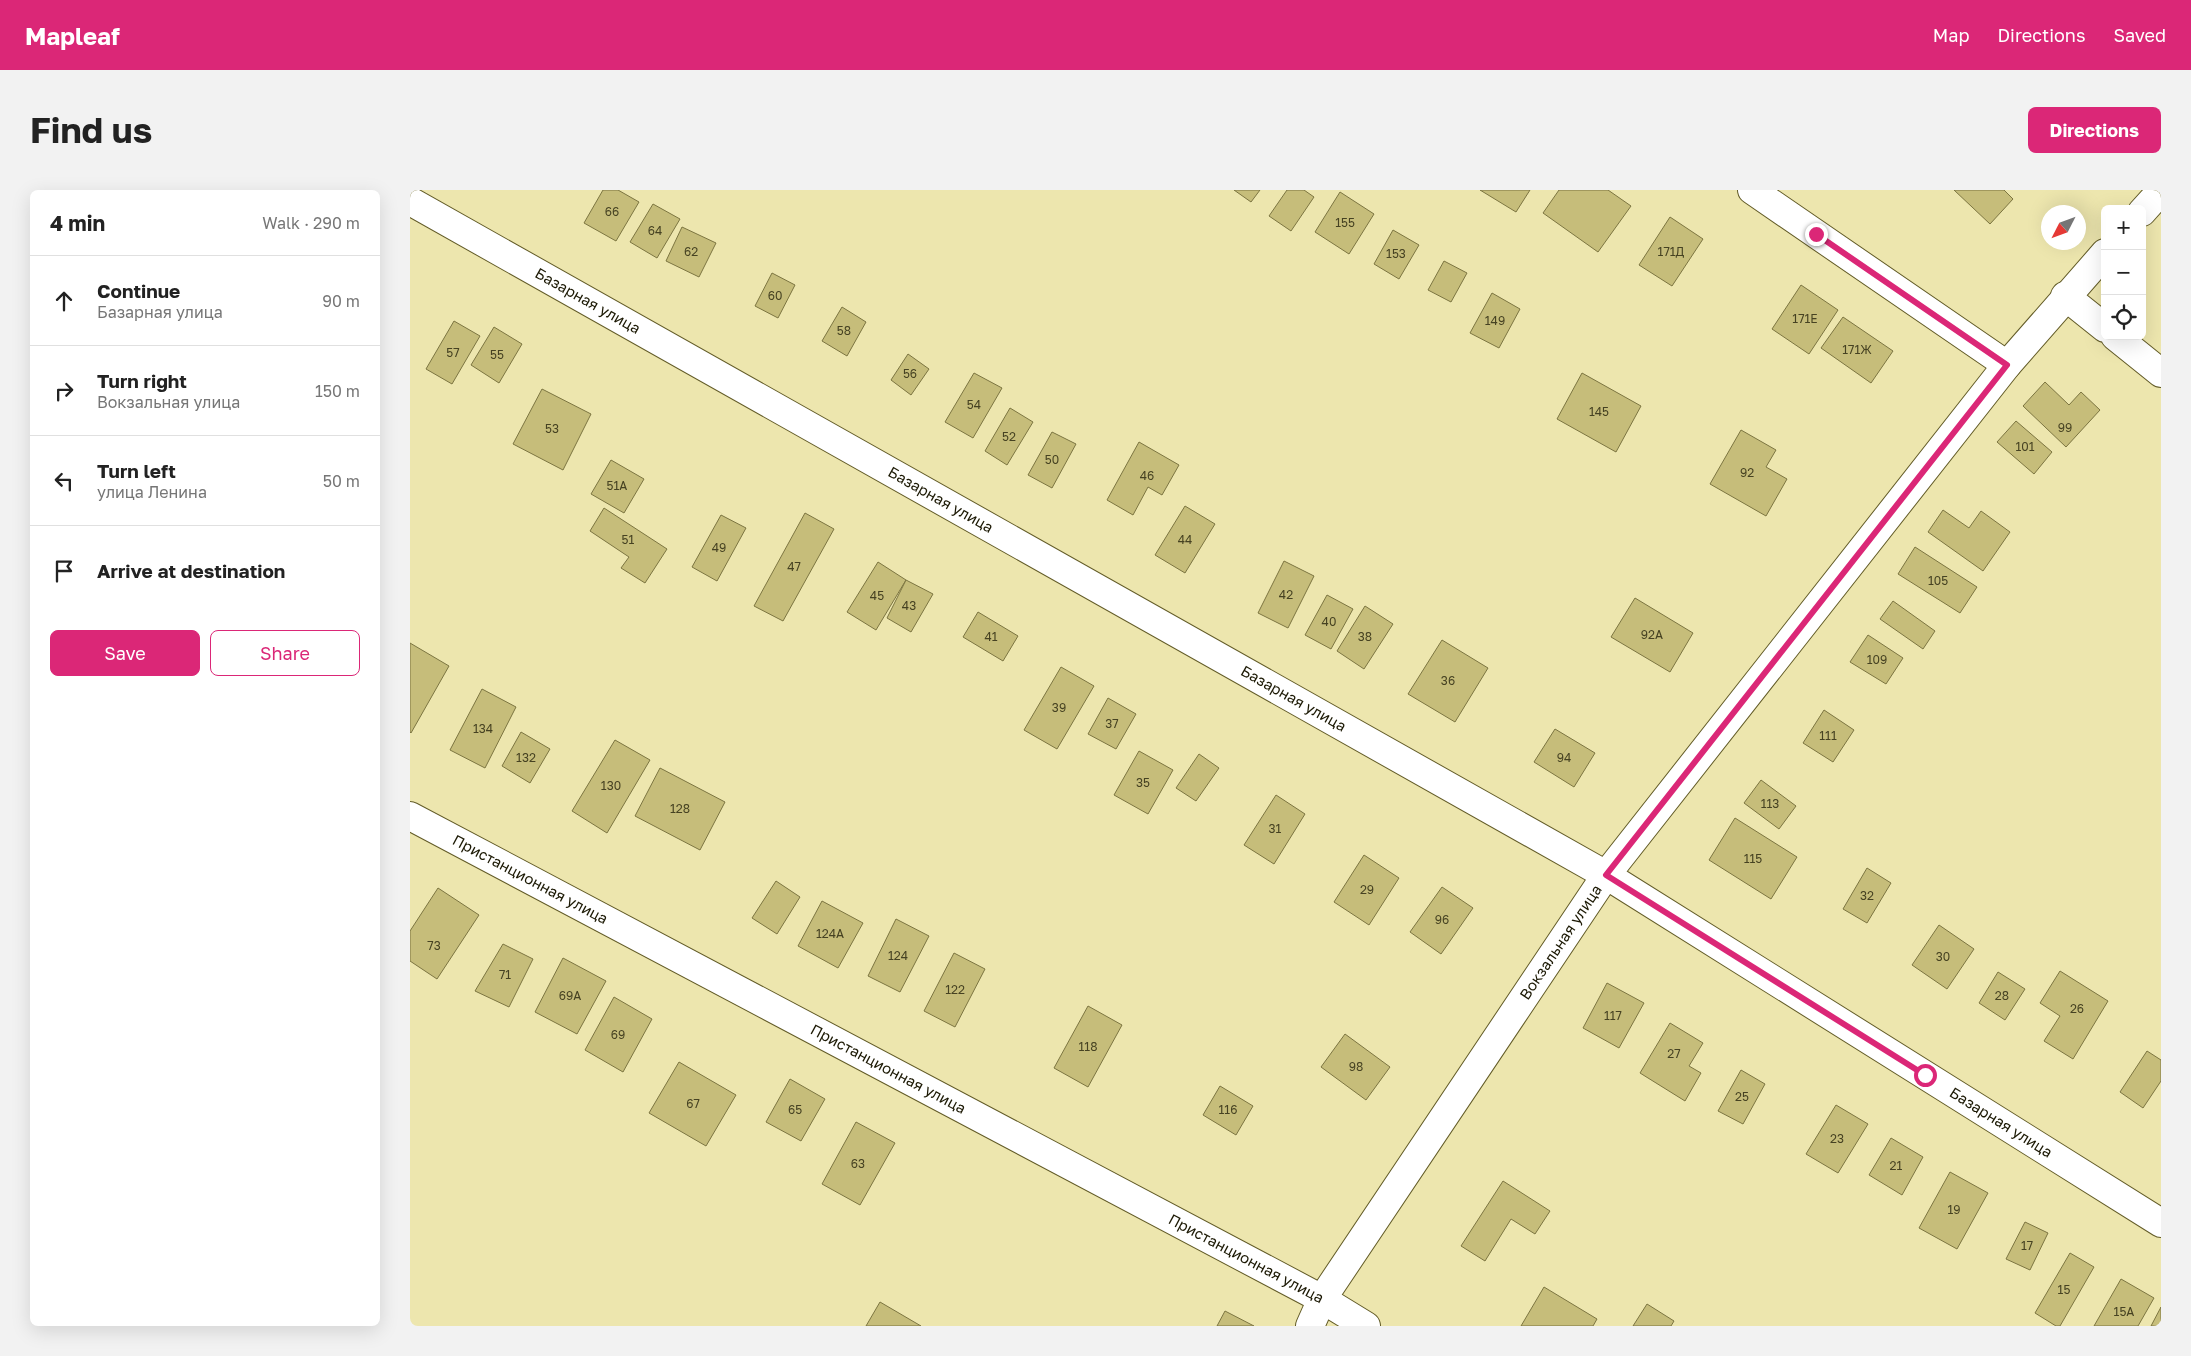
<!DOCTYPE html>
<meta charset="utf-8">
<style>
body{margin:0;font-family:"Golos Text",sans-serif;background:#f2f2f2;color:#222}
.controls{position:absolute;right:15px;top:15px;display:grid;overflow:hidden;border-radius:8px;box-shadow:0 5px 20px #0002}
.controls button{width:45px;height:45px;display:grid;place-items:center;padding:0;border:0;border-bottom:1px solid #e0e0e0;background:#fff;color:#222;font:25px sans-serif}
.compass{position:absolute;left:1631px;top:15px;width:45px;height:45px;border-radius:50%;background:#fff;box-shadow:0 5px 20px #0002;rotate:228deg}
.stop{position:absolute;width:15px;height:15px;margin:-11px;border:4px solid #db2777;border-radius:50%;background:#fff}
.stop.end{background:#db2777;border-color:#fff;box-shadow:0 1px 5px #0008}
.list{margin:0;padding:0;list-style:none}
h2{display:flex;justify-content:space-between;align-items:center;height:65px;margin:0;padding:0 20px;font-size:21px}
h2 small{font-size:16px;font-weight:400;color:#767676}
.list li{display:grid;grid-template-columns:32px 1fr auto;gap:15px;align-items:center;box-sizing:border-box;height:90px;padding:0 20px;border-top:1px solid #e0e0e0}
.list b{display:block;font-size:19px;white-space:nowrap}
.list p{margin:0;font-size:16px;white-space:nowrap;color:#767676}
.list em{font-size:16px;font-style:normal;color:#767676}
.actions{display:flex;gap:10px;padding:15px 20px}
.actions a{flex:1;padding:11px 0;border:1px solid #db2777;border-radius:8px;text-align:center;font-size:18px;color:#db2777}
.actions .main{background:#db2777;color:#fff}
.icon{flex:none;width:28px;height:28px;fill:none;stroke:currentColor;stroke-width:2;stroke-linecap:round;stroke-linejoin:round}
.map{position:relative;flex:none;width:1751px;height:1136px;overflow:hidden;border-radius:8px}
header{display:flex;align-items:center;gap:30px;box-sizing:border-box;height:70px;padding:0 25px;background:#db2777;color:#fff}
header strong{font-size:24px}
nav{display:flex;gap:28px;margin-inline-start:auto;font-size:18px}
.intro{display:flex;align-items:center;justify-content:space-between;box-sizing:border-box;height:120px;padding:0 30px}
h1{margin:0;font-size:35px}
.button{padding:12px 22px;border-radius:8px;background:#db2777;color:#fff;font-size:18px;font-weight:700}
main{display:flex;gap:30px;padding:0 30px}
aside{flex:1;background:#fff;border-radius:8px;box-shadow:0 5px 20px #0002}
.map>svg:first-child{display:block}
.building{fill:#c6bd7a;stroke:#7c7541}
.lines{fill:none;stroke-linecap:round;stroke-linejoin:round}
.minor-casing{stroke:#635c28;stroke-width:30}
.minor{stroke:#fff;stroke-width:28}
.route{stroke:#db2777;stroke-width:6}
.labels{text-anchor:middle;stroke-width:5;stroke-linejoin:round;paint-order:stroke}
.number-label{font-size:12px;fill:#464222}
.street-label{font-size:15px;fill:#1c1904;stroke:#ede6ae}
</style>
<header>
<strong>Mapleaf</strong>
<nav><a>Map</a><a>Directions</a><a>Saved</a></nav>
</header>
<div class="intro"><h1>Find us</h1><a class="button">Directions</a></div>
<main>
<aside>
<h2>4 min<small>Walk · 290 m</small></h2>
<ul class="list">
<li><svg class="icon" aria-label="ahead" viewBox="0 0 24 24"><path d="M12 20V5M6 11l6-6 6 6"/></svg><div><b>Continue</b><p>Базарная улица</p></div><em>90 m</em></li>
<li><svg class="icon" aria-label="right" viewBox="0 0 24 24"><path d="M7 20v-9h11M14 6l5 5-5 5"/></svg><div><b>Turn right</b><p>Вокзальная улица</p></div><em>150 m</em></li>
<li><svg class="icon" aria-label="left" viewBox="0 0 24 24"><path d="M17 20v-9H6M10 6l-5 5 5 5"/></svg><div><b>Turn left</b><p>улица Ленина</p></div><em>50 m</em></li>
<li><svg class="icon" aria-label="arrive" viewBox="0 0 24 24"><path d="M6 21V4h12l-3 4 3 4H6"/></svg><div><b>Arrive at destination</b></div></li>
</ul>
<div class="actions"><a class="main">Save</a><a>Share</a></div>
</aside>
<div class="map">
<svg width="1751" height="1136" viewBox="0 0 1751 1136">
<rect width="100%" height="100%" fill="#ede6ae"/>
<!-- building -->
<g class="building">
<polygon points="193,0 208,0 229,12 206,51 174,33"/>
<polygon points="824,0 850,0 841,12"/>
<polygon points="877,0 894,0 904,7 881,41 859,26"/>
<polygon points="1070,0 1120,0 1106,22"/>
<polygon points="1149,0 1198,0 1221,16 1188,62 1133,23"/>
<polygon points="1544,0 1594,0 1603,9 1580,34"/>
<polygon points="930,2 964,24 939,64 905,42"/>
<polygon points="243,14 270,29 247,68 220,52"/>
<polygon points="1260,27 1293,49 1262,96 1229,75"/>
<polygon points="272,37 306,53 289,87 256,71"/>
<polygon points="983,40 1009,55 989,89 964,74"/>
<polygon points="1034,71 1057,83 1041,112 1018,100"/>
<polygon points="362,83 385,95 368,128 345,116"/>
<polygon points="1391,95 1428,120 1399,164 1362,139"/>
<polygon points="1082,103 1110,119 1089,158 1060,143"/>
<polygon points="432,117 456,132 437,166 412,151"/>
<polygon points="1433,127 1483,161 1461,193 1411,158"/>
<polygon points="44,131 70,146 42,194 16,179"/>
<polygon points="84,137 112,154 89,193 61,175"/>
<polygon points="498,164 519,179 501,205 481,190"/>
<polygon points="564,183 592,198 563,248 535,232"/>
<polygon points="1172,183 1231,216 1206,262 1147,229"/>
<polygon points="1635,192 1659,215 1671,202 1690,220 1656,257 1613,216"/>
<polygon points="132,199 181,224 153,280 103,254"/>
<polygon points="600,218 623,232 597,275 575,261"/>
<polygon points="1606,231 1642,262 1624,284 1587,252"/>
<polygon points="1331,240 1366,260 1356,277 1377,289 1356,326 1300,294"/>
<polygon points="642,242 666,254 642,298 618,285"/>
<polygon points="729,252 769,275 752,305 738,297 723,325 697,310"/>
<polygon points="201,270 234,289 214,323 181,304"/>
<polygon points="775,316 805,334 775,383 745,365"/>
<polygon points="194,318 257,359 235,393 211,378 219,367 180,341"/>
<polygon points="1533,320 1559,338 1571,321 1600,342 1573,381 1518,342"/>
<polygon points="395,323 424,339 373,431 344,416"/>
<polygon points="311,325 336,338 307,391 282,377"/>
<polygon points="1505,357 1567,397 1550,423 1488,384"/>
<polygon points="874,371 904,386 878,438 848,423"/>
<polygon points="468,372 496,390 466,440 437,422"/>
<polygon points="496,390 523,404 501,442 477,428"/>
<polygon points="917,405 943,419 921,459 895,445"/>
<polygon points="1225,408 1283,443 1260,482 1201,447"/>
<polygon points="1483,411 1525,441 1513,459 1470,429"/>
<polygon points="955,416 983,434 954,479 927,461"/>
<polygon points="568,422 608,446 593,471 553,447"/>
<polygon points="1458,445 1493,468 1476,494 1440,472"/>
<polygon points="1032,450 1078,478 1045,532 998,504"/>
<polygon points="0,453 39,476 1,543 0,542"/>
<polygon points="651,477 684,496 647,559 614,540"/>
<polygon points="72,499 106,517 75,578 40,560"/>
<polygon points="698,508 726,524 706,559 678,544"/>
<polygon points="1414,520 1444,540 1423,572 1393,553"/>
<polygon points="1145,539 1185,563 1164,597 1124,572"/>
<polygon points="111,542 140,559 120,593 92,576"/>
<polygon points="205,550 240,570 197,643 162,621"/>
<polygon points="729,561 763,580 738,624 704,605"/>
<polygon points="789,564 809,578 786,611 766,598"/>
<polygon points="250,578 315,612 290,660 225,626"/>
<polygon points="1351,590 1386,616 1369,639 1334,613"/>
<polygon points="866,605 895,624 864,674 834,655"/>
<polygon points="1325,628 1387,667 1361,709 1299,670"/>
<polygon points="954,665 989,688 959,735 924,712"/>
<polygon points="1457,678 1481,693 1457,733 1433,719"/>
<polygon points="366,691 390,707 367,744 342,728"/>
<polygon points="1032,697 1063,718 1031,764 1000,742"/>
<polygon points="28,698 69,725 27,789 0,771 0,741"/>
<polygon points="412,711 453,733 428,778 388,756"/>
<polygon points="486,729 519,746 490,802 458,786"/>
<polygon points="1529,735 1564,759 1537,799 1502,775"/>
<polygon points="93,754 123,769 99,817 65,801"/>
<polygon points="544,763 575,779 545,837 514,821"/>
<polygon points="153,768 196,791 167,844 125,822"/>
<polygon points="1650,781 1698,811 1663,869 1634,851 1650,826 1630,813"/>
<polygon points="1588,782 1615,799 1595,830 1569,813"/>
<polygon points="1197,793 1234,813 1209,858 1173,838"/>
<polygon points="204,807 242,829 213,882 175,860"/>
<polygon points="678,816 712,835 678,897 644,878"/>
<polygon points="1260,833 1293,853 1279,876 1291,883 1275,911 1230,883"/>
<polygon points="935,844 980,877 956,910 911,877"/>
<polygon points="1737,861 1751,870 1751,891 1733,918 1710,902"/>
<polygon points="269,872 326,905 296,956 239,923"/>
<polygon points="1331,880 1355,894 1333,934 1308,921"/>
<polygon points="380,889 415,909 391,951 356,932"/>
<polygon points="810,896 843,916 826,945 793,925"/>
<polygon points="1426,915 1458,934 1428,983 1396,964"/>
<polygon points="446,932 485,953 450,1015 412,994"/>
<polygon points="1481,948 1513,967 1492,1005 1459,985"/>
<polygon points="1540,982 1578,1003 1547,1059 1509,1038"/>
<polygon points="1093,991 1140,1021 1125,1044 1101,1029 1075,1071 1051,1056"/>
<polygon points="1615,1032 1638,1043 1620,1080 1596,1069"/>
<polygon points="1660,1063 1684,1077 1650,1136 1646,1136 1625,1123"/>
<polygon points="1711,1089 1744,1108 1728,1136 1684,1136"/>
<polygon points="1134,1097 1187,1129 1183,1136 1111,1136"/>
<polygon points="470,1112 511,1136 456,1136"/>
<polygon points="1237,1114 1264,1131 1261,1136 1223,1136"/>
<polygon points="1751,1117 1751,1136 1741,1136"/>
<polygon points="815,1121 844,1136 807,1136"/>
</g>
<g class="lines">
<defs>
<g id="minor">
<polyline points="1342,0 1597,175"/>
<path id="s1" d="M0,11L1196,685L1751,1033"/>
<polyline points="1732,22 1751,1"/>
<polyline points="1655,106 1695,138"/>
<polyline points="1705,146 1751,183"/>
<path id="s2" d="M0,626L912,1109L956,1136"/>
<path id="s3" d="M900,1136L912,1109L1196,685L1597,175L1695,63"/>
</g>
</defs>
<!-- minor casing -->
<use href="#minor" class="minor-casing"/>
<!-- minor -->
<use href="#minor" class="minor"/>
</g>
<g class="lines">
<!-- route -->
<polyline class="route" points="1406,44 1597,175 1196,685 1515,885"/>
</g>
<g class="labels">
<!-- number labels -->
<g class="number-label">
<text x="202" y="26">66</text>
<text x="935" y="37">155</text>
<text x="245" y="45">64</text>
<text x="281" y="66">62</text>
<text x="1261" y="66">171Д</text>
<text x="986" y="68">153</text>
<text x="365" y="110">60</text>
<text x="1395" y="133">171Е</text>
<text x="1085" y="135">149</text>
<text x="434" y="145">58</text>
<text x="1447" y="164">171Ж</text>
<text x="43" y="167">57</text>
<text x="87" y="169">55</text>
<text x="500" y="188">56</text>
<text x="564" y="219">54</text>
<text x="1189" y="226">145</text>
<text x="1655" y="242">99</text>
<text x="142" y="243">53</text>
<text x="599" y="251">52</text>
<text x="1615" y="261">101</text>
<text x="642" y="274">50</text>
<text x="1337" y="287">92</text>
<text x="737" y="290">46</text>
<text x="207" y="300">51А</text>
<text x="218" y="354">51</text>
<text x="775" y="354">44</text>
<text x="309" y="362">49</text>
<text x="384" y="381">47</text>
<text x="1528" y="395">105</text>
<text x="876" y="409">42</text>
<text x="467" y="410">45</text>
<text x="499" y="420">43</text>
<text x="919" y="436">40</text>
<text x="1242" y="449">92А</text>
<text x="581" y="451">41</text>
<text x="955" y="451">38</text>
<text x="1467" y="474">109</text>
<text x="1038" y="495">36</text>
<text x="649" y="522">39</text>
<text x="702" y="538">37</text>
<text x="73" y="543">134</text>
<text x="1418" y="550">111</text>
<text x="116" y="572">132</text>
<text x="1154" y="572">94</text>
<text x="733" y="597">35</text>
<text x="201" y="600">130</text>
<text x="1360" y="618">113</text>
<text x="270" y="623">128</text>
<text x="865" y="643">31</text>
<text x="1343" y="673">115</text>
<text x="957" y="704">29</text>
<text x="1457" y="710">32</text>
<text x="1032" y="734">96</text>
<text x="420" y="748">124А</text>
<text x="24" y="760">73</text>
<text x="488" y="770">124</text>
<text x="1533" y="771">30</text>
<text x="95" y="789">71</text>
<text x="545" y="804">122</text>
<text x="160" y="810">69А</text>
<text x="1592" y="810">28</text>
<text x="1667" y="823">26</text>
<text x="1203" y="830">117</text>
<text x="208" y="849">69</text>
<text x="678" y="861">118</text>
<text x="1264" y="868">27</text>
<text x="946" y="881">98</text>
<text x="1332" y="911">25</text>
<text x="283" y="918">67</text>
<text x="385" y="924">65</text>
<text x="818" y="924">116</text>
<text x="1427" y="953">23</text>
<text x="448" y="978">63</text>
<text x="1486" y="980">21</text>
<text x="1544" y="1024">19</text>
<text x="1617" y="1060">17</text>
<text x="1654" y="1104">15</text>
<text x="1714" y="1126">15А</text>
</g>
<!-- street labels -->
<g class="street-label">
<text dy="5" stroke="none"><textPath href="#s1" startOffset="204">Базарная улица</textPath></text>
<text dy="5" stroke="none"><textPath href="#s1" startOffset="609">Базарная улица</textPath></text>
<text dy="5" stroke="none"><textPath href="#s1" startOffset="1014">Базарная улица</textPath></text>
<text dy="5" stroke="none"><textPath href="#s2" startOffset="136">Пристанционная улица</textPath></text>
<text dy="5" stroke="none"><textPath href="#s3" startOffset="459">Вокзальная улица</textPath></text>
<text dy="5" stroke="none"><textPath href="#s2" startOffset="541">Пристанционная улица</textPath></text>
<text dy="5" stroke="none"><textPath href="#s1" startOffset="1839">Базарная улица</textPath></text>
<text dy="5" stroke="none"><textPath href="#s2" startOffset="946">Пристанционная улица</textPath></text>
</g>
</g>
</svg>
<div class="controls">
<button>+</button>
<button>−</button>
<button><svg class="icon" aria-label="locate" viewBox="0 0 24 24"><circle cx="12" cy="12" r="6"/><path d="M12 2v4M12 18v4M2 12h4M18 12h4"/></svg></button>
</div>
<svg class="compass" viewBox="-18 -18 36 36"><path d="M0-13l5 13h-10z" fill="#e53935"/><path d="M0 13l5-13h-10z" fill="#767676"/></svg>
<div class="stop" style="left:1515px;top:885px"></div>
<div class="stop end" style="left:1406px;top:44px"></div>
</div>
</main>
